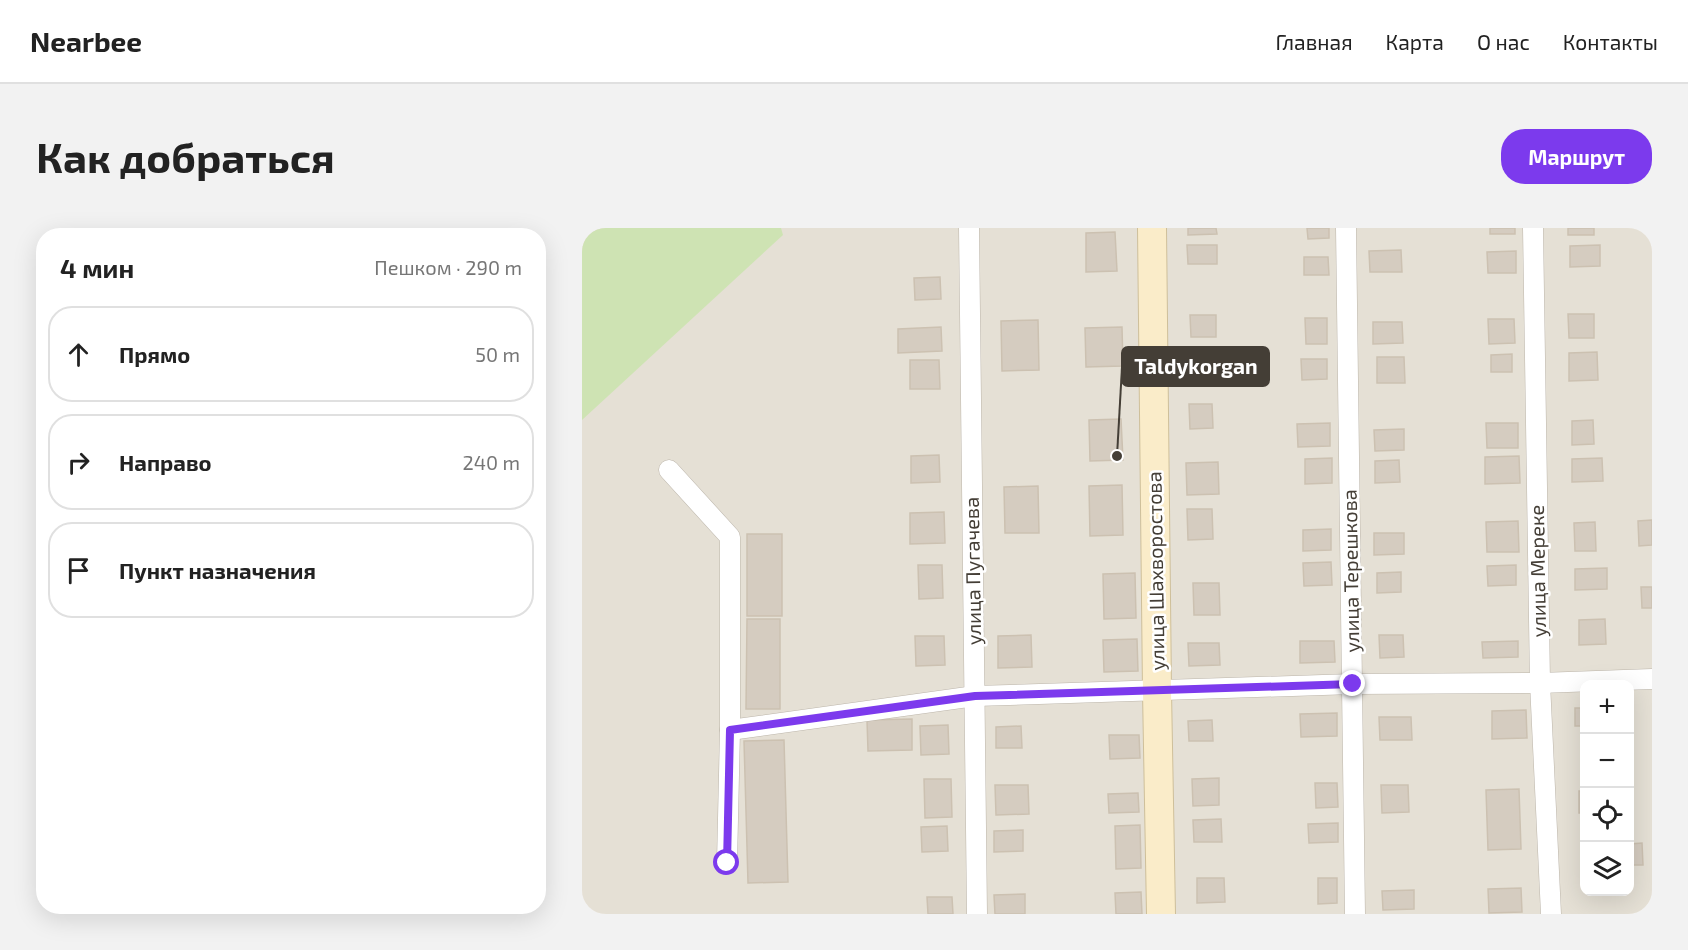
<!DOCTYPE html>
<html lang="ru">
<meta charset="utf-8">
<style>
body{margin:0;font-family:"Exo 2",sans-serif;background:#f2f2f2;color:#222}
.controls{position:absolute;right:18px;bottom:18px;display:grid;overflow:hidden;border-radius:12px;box-shadow:0 6px 24px #0002}
.controls button{width:54px;height:54px;display:grid;place-items:center;padding:0;border:0;border-bottom:2px solid #e0e0e0;background:#fff;color:#222;font:30px sans-serif}
.stop{position:absolute;width:18px;height:18px;margin:-14px;border:4px solid #7c3aed;border-radius:50%;background:#fff}
.stop.end{background:#7c3aed;border-color:#fff;box-shadow:0 2px 6px #0008}
.list{margin:0;padding:0;list-style:none}
h2{display:flex;justify-content:space-between;align-items:center;height:78px;margin:0;padding:0 24px;font-size:26px}
h2 small{font-size:20px;font-weight:400;color:#767676}
.list li{display:grid;grid-template-columns:39px 1fr auto;gap:18px;align-items:center;box-sizing:border-box;height:96px;margin:0 12px 12px;padding:0 12px;border:2px solid #e0e0e0;border-radius:24px}
.list b{display:block;font-size:22px;white-space:nowrap}
.list em{font-size:20px;font-style:normal;color:#767676}
.icon{flex:none;width:33px;height:33px;fill:none;stroke:currentColor;stroke-width:2;stroke-linecap:round;stroke-linejoin:round}
.map{position:relative;flex:none;width:1070px;height:686px;overflow:hidden;border-radius:24px}
header{display:flex;align-items:center;gap:36px;box-sizing:border-box;height:84px;padding:0 30px;background:#fff;border-bottom:2px solid #e0e0e0}
header strong{font-size:28px}
nav{display:flex;gap:33px;margin-inline-start:auto;font-size:21px}
.intro{display:flex;align-items:center;justify-content:space-between;box-sizing:border-box;height:144px;padding:0 36px}
h1{margin:0;font-size:42px}
.button{padding:15px 27px;border-radius:24px;background:#7c3aed;color:#fff;font-size:21px;font-weight:700}
main{display:flex;gap:36px;padding:0 36px}
aside{flex:1;background:#fff;border-radius:24px;box-shadow:0 6px 24px #0002}
.map>svg:first-child{display:block}
.residential{fill:#e5e0d5;fill-rule:evenodd}
.green{fill:#cee3b3}
.building{fill:#d5ccc0;stroke:#ccc1b1;stroke-width:1.5}
.lines{fill:none;stroke-linecap:round;stroke-linejoin:round}
.street-casing{stroke:#bcb5aa;stroke-width:21}
.secondary-casing{stroke:#cebf9a;stroke-width:30}
.street{stroke:#fff;stroke-width:20}
.secondary{stroke:#faecc9;stroke-width:28}
.route{stroke:#7c3aed;stroke-width:8}
.labels{text-anchor:middle;stroke-width:5;stroke-linejoin:round;paint-order:stroke}
.street-label{font-size:20px;fill:#443e36;stroke:#fff}
.leader{fill:none;stroke:#443e36;stroke-width:2}
.callout-dot{fill:#443e36;stroke:#fff;stroke-width:2}
.callout{fill:#443e36;stroke:#443e36;stroke-width:2}
.callout-label{font-size:21px;text-anchor:middle;font-weight:bold;fill:#fff}
</style>
<header>
<strong>Nearbee</strong>
<nav><a>Главная</a><a>Карта</a><a>О нас</a><a>Контакты</a></nav>
</header>
<div class="intro"><h1>Как добраться</h1><a class="button">Маршрут</a></div>
<main>
<aside>
<h2>4 мин<small>Пешком · 290 m</small></h2>
<ul class="list">
<li><svg class="icon" aria-label="ahead" viewBox="0 0 24 24"><path d="M12 20V5M6 11l6-6 6 6"/></svg><div><b>Прямо</b></div><em>50 m</em></li>
<li><svg class="icon" aria-label="right" viewBox="0 0 24 24"><path d="M7 20v-9h11M14 6l5 5-5 5"/></svg><div><b>Направо</b></div><em>240 m</em></li>
<li><svg class="icon" aria-label="arrive" viewBox="0 0 24 24"><path d="M6 21V4h12l-3 4 3 4H6"/></svg><div><b>Пункт назначения</b></div></li>
</ul>
</aside>
<div class="map">
<svg width="1070" height="686" viewBox="0 0 1070 686">
<rect width="100%" height="100%" fill="#f2eee7"/>
<!-- residential -->
<path class="residential" d="M0,0H1070V686H0ZM1002,457H1048V664H1002Z"/>
<!-- green -->
<polygon class="green" points="0,0 199,0 201,7 0,192"/>
<!-- building -->
<g class="building">
<polygon points="606,0 634,0 635,6 606,7"/>
<polygon points="725,0 747,0 747,10 726,11"/>
<rect x="908" y="0" width="25" height="6"/>
<rect x="986" y="0" width="26" height="7"/>
<polygon points="533,4 535,43 504,44 504,5"/>
<polygon points="605,17 635,17 635,36 606,36"/>
<polygon points="1018,17 1018,38 988,39 988,18"/>
<polygon points="819,22 820,44 788,44 787,23"/>
<polygon points="934,23 934,45 906,45 905,24"/>
<polygon points="722,29 746,29 747,47 722,47"/>
<polygon points="358,49 359,71 333,72 332,50"/>
<polygon points="986,86 1012,86 1012,110 987,110"/>
<polygon points="608,87 634,87 634,109 609,109"/>
<polygon points="723,90 745,90 745,116 724,116"/>
<polygon points="906,91 932,91 933,115 907,116"/>
<polygon points="456,92 457,142 420,143 419,93"/>
<polygon points="791,94 820,94 821,115 791,116"/>
<polygon points="359,99 360,123 316,125 316,101"/>
<polygon points="540,99 541,138 504,139 503,100"/>
<polygon points="1015,124 1016,152 987,153 987,125"/>
<polygon points="930,126 930,144 909,144 909,127"/>
<polygon points="795,129 822,129 823,155 795,155"/>
<polygon points="719,131 745,131 745,151 720,152"/>
<polygon points="328,132 357,132 358,161 328,161"/>
<polygon points="607,176 630,176 631,200 608,201"/>
<polygon points="539,191 541,232 508,233 507,192"/>
<polygon points="1011,192 1012,216 990,217 990,193"/>
<polygon points="748,195 748,218 716,219 715,196"/>
<polygon points="904,195 936,195 936,220 905,220"/>
<polygon points="822,201 822,222 793,223 792,202"/>
<polygon points="357,227 358,254 329,255 329,228"/>
<polygon points="937,228 938,255 903,256 903,229"/>
<polygon points="750,230 750,255 723,256 723,231"/>
<polygon points="1020,230 1021,253 990,254 990,231"/>
<polygon points="817,232 818,254 793,255 793,233"/>
<polygon points="636,234 637,266 605,267 604,235"/>
<polygon points="540,257 541,307 508,308 507,258"/>
<polygon points="456,258 457,305 423,305 422,259"/>
<polygon points="605,281 630,281 631,311 606,312"/>
<polygon points="362,284 363,315 328,316 328,285"/>
<polygon points="1070,292 1070,317 1057,318 1056,293"/>
<polygon points="936,293 937,324 905,324 904,294"/>
<polygon points="1013,294 1014,323 993,323 992,295"/>
<polygon points="749,301 749,322 721,323 721,302"/>
<polygon points="792,305 822,305 822,326 792,327"/>
<rect x="165" y="306" width="35" height="82"/>
<polygon points="749,334 750,357 722,358 721,335"/>
<polygon points="336,337 360,337 361,370 337,371"/>
<polygon points="934,337 934,357 906,358 905,338"/>
<polygon points="1025,340 1025,361 993,362 993,341"/>
<polygon points="819,344 819,364 795,365 795,345"/>
<polygon points="553,345 554,390 522,391 521,346"/>
<polygon points="611,355 637,355 638,387 612,387"/>
<polygon points="1059,359 1070,359 1070,380 1060,380"/>
<polygon points="165,391 198,391 198,481 164,481"/>
<polygon points="1023,391 1024,416 997,417 997,392"/>
<polygon points="449,407 450,439 416,440 416,408"/>
<polygon points="797,407 821,407 822,429 798,430"/>
<polygon points="333,408 362,408 363,437 334,438"/>
<polygon points="555,411 556,443 522,444 521,412"/>
<polygon points="718,413 752,413 753,434 718,435"/>
<polygon points="936,413 936,429 901,430 900,414"/>
<polygon points="606,415 637,415 638,437 607,438"/>
<rect x="993" y="480" width="9" height="18"/>
<polygon points="944,482 945,510 910,511 910,483"/>
<polygon points="755,485 755,508 719,509 718,486"/>
<polygon points="797,489 829,489 830,512 798,512"/>
<polygon points="330,491 330,522 286,523 285,492"/>
<polygon points="630,492 631,513 607,513 606,493"/>
<polygon points="366,497 367,526 339,527 338,498"/>
<polygon points="439,498 440,520 414,520 414,499"/>
<polygon points="527,507 557,507 558,530 528,531"/>
<polygon points="202,512 206,654 166,655 162,513"/>
<polygon points="637,550 637,577 611,578 610,551"/>
<polygon points="342,551 369,551 370,589 343,590"/>
<polygon points="733,555 755,555 756,579 734,580"/>
<polygon points="413,557 446,557 447,586 414,587"/>
<polygon points="799,557 826,557 827,584 800,585"/>
<polygon points="937,561 939,621 906,622 904,562"/>
<rect x="997" y="563" width="5" height="22"/>
<polygon points="556,565 557,584 527,585 526,566"/>
<polygon points="639,591 640,614 612,614 611,592"/>
<polygon points="756,595 756,614 727,615 726,596"/>
<polygon points="558,597 559,640 534,641 533,598"/>
<polygon points="365,598 366,623 340,624 339,599"/>
<rect x="999" y="599" width="3" height="21"/>
<polygon points="441,602 441,623 412,624 412,603"/>
<polygon points="1060,615 1061,637 1048,637 1048,616"/>
<polygon points="615,650 642,650 643,674 615,675"/>
<polygon points="736,650 755,650 755,675 736,676"/>
<polygon points="939,660 940,684 907,685 906,661"/>
<polygon points="832,662 832,681 801,682 800,663"/>
<polygon points="559,664 560,686 534,686 533,665"/>
<polygon points="443,666 443,686 413,686 412,667"/>
<polygon points="345,669 370,669 371,686 346,686"/>
</g>
<g class="lines">
<defs>
<g id="street">
<polyline points="387,0 395,686"/>
<polyline points="764,0 773,686"/>
<polyline points="951,0 958,455 969,686"/>
<polyline points="87,242 148,309 148,502 145,635"/>
<polyline points="148,502 393,468 771,456 958,455 1070,451"/>
</g>
<polyline id="secondary" points="570,0 575,463 579,686"/>
</defs>
<!-- street casing -->
<use href="#street" class="street-casing"/>
<!-- secondary casing -->
<use href="#secondary" class="secondary-casing"/>
<!-- street -->
<use href="#street" class="street"/>
<!-- secondary -->
<use href="#secondary" class="secondary"/>
</g>
<g class="lines">
<!-- route -->
<polyline class="route" points="145,635 148,502 393,468 771,456"/>
</g>
<g class="labels">
<!-- street labels -->
<g class="street-label">
<text transform="translate(391 343) rotate(-91)" y="7">улица Пугачева</text>
<text transform="translate(574 343) rotate(-91)" y="7">улица Шахворостова</text>
<text transform="translate(769 343) rotate(-91)" y="7">улица Терешкова</text>
<text transform="translate(956 343) rotate(-91)" y="7">улица Мереке</text>
</g>
</g>
<!-- callouts -->
<path class="leader" d="M535 228L540 139"/>
<circle class="callout-dot" cx="535" cy="228" r="6"/>
<rect class="callout" x="540" y="119" width="147" height="39" rx="6"/>
<g class="callout-label">
<text x="614" y="146">Taldykorgan</text>
</g>
</svg>
<div class="controls">
<button>+</button>
<button>−</button>
<button><svg class="icon" aria-label="locate" viewBox="0 0 24 24"><circle cx="12" cy="12" r="6"/><path d="M12 2v4M12 18v4M2 12h4M18 12h4"/></svg></button>
<button><svg class="icon" aria-label="layers" viewBox="0 0 24 24"><path d="M12 4l9 5-9 5-9-5zM3 14l9 5 9-5"/></svg></button>
</div>
<div class="stop" style="left:145px;top:635px"></div>
<div class="stop end" style="left:771px;top:456px"></div>
</div>
</main>
